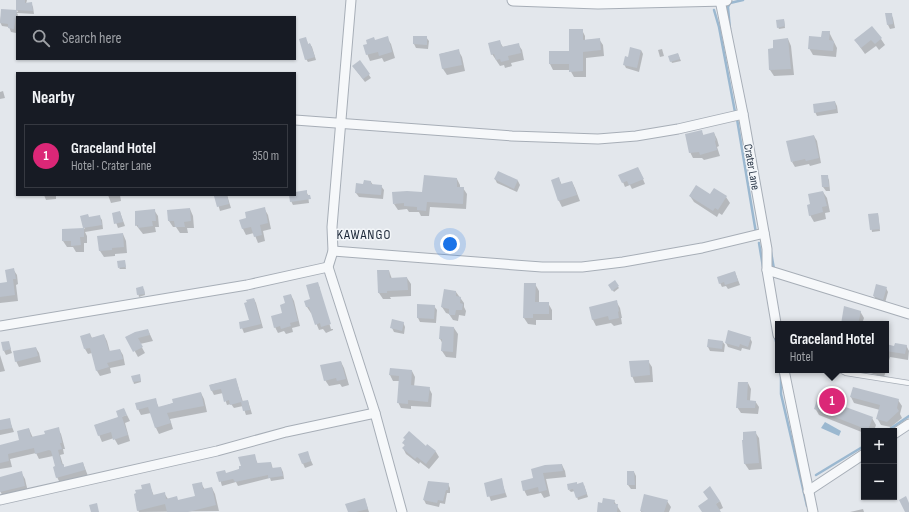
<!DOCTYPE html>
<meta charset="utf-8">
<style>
body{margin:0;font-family:"Sofia Sans Condensed",sans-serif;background:#20242c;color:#f1f3f6}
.controls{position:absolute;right:12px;bottom:12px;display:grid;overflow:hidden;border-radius:0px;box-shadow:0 1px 3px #0004}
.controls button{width:36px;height:36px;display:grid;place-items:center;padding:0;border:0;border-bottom:1px solid #363941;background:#171b24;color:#f1f3f6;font:20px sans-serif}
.you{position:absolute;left:450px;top:244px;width:14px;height:14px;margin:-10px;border:3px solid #fff;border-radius:50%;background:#1a73e8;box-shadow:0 0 0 6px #1a73e833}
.badge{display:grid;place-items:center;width:26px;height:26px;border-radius:50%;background:#db2777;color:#fff;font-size:13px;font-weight:700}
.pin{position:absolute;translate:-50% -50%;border:2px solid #fff;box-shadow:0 1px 4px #0006}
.popup{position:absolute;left:775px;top:321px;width:114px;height:52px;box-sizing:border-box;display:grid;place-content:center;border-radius:0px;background:#171b24;filter:drop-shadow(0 1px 3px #0005);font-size:13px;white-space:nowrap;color:#9ea1a6}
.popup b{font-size:15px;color:#f1f3f6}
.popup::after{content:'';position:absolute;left:50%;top:100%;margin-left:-8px;border:8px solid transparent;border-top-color:#171b24}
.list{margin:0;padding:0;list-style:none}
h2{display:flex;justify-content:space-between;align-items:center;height:52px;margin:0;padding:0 16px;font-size:17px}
h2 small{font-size:13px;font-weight:400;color:#9ea1a6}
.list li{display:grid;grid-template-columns:26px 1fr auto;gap:12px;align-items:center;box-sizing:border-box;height:64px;margin:0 8px 8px;padding:0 8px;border:1px solid #363941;border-radius:0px}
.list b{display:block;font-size:15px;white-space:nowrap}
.list p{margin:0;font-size:13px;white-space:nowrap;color:#9ea1a6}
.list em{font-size:13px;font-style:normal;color:#9ea1a6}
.icon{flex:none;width:22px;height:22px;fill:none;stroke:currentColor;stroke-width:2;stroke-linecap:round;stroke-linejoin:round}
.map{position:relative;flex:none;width:909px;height:512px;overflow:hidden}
.search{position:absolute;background:#171b24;box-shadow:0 1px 3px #0004;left:16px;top:16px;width:280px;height:44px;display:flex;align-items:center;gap:10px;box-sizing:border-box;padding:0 14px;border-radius:0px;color:#9ea1a6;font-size:15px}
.panel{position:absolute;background:#171b24;box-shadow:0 1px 3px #0004;left:16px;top:72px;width:280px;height:124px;border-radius:0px}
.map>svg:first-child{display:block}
.water{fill:#9bb8d0}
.shadow{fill:#0003}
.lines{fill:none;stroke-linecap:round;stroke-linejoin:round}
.stream{stroke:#9bb8d0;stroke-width:2.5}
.building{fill:#bac1cb}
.service-casing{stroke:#a7aeb7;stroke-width:6}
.minor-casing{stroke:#a7aeb7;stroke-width:11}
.tertiary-casing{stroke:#a7aeb7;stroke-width:13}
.service{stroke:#f6f8fa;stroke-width:4.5}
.minor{stroke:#f6f8fa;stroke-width:9}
.tertiary{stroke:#f6f8fa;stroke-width:11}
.labels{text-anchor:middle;stroke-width:3;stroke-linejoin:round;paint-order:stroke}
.street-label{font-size:12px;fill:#293647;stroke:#f3f6f9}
.quarter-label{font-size:14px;letter-spacing:1px;fill:#1b2738;stroke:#f3f6f9}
</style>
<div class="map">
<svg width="909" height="512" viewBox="0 0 909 512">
<rect width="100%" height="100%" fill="#e3e7ec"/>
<!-- water -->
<polygon class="water" points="825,422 841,431 839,436 821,428"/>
<!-- shadow -->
<g class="shadow">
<polygon points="17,0 27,0 26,4 31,3 33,7 34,14 17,13 18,15 17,17 16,33 11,32 9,27 2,26 0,22 2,10 18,12 17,10"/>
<polygon points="891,14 893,18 895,28 890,29 888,25"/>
<rect x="243" y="16" width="11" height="1"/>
<polygon points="784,20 785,28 779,29 778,27"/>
<polygon points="582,30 585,36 585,40 599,39 603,45 604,56 586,58 586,77 574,77 570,70 553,70 550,64 570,52"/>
<polygon points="829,32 837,48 836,57 813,55 809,48"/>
<polygon points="414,37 426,37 429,41 428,49 416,48 414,44"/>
<polygon points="387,38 391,44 395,58 384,62 382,58 370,61 364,46"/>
<polygon points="788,39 791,46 794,75 774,76 770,70 769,49 774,49"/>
<polygon points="881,39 885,45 879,50 876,46 865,54 855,40"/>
<polygon points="307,41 308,45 310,44 312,47 316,60 308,62 306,59"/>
<polygon points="499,41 503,47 518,44 522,50 524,60 511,63 512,66 505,68 504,65 500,66 492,54"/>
<polygon points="662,49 664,56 660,57 658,50"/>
<polygon points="458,50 462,57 465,71 447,75 443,69 440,54"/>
<polygon points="641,50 643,54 639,72 626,68 624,64 629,58"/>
<polygon points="678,54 681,61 672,63 671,61"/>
<polygon points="360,62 371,78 365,82 355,69"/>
<polygon points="3,91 5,98 0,99 0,92"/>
<polygon points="835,102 837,106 838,113 817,116 815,112"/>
<polygon points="701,131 704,136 714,133 717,139 719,146 717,147 720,156 704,160 702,158 693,158 690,152"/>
<polygon points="814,136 817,141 821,163 810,166 809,164 795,167 792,162"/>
<polygon points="640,172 645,184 632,189 630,185 625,187 620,175"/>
<polygon points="827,176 829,180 830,191 826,191 823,187"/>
<polygon points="457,179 460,185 460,188 463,188 467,194 466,209 430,207 429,216 421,216 419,212 409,212 407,209 398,210 394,204"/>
<polygon points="495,179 518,181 520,185 517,192 497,183"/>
<polygon points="559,179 562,185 572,182 575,188 580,201 562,207 559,201"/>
<polygon points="371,182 373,185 381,186 384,190 383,199 359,197 356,193"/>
<polygon points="306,191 308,195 309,203 293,205 291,201 290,195 295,195 295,193"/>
<polygon points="823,192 827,198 830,212 825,213 826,219 814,222 810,215 812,205"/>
<polygon points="44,195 56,195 56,199 46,200"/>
<polygon points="108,195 120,195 121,201 111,203"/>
<polygon points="223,195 227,195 231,208 220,211 216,197"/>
<polygon points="711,195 726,197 730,203 722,215 719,213 717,217 694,202 690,196"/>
<polygon points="264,208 268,215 271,229 263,231 265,241 258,243 254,233 246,235 243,229 240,221 247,219"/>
<polygon points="190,209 193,216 194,228 187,228 188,233 180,233 176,227 173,227 169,221 168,211"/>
<polygon points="154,210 158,216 159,227 155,227 156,232 143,234 136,225"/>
<polygon points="120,212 125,226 118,228 113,214"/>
<polygon points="878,214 880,231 872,232 869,215"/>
<polygon points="99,216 102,220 103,229 85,232 87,236 87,243 84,243 84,252 76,252 73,247 67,247 63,241 63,230 85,229 84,228 89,218"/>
<polygon points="123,234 126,241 127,253 115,254 115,256 104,257 100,251 98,237"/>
<polygon points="125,263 126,269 120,269 119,268"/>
<polygon points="13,269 17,275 18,284 16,285 18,301 0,303 0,284 8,283"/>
<polygon points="389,271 392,279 407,278 411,284 411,296 390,297 391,299 383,299 379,293"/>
<polygon points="735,272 740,285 728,289 726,286 722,287 720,283"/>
<polygon points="614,282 619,288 614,292 609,285"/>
<polygon points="317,283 320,288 318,288 331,329 333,329 333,330 326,333 323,329 319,330 312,313 311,313 307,307"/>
<polygon points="525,284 535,284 539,291 539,303 548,303 552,310 552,320 536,320 536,325 528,324 524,318"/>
<polygon points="877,285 886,288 888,292 885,303 876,300 874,296"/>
<polygon points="137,288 144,289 145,295 139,297"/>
<polygon points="456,292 464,303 464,307 466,311 465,316 459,315 458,321 453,320 449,314 446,313 442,307"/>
<polygon points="291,295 294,301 300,326 292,328 293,332 286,334 284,331 278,333 275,327 283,313"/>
<polygon points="254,299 256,303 263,328 244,333 240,323 250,320"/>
<polygon points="616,301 620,308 622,318 621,318 622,324 614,326 611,323 596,326 593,320 590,308"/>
<polygon points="418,305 434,306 437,310 436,323 420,322 418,318"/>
<polygon points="860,311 864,318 862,324 842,324"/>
<polygon points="403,322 405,327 404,334 394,332 392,328"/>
<polygon points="441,327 454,328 458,334 456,358 446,357 442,351 443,344 440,339"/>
<polygon points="148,330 153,341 140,344 145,353 138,357 127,337"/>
<polygon points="90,334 92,338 104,335 107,341 110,352 120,350 123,355 125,365 110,368 111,373 100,376 97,371 92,353 88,354 85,349"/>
<polygon points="750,338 752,342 750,350 742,348 741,351 728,347 726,343"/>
<polygon points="8,342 12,353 6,355 4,351"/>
<polygon points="723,342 725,345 725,344 724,352 710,351 708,347"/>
<polygon points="886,345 895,347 906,345 909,351 908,360 890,357 884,377 860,370 886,370"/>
<polygon points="36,348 39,353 41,362 19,367 16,361"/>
<polygon points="0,355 5,371 0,372"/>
<polygon points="648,361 652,367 653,382 635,383 632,376"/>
<polygon points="341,362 344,368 349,385 342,387 340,384 329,386 325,380"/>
<polygon points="412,371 415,377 414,387 429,388 432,394 431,407 411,406 411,409 401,408 398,402 400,381 393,381 390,375"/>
<polygon points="132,377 140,377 141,382 134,384"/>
<polygon points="235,379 237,383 243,402 248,401 252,414 246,415 243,406 234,408 231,404 227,405 223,393 214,395 212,391 210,385"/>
<polygon points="748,383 751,389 750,401 755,401 759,407 758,414 741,413 737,407"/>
<polygon points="201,393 204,399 207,412 170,419 173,429 159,434 156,428 151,413 141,415 138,409 155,399 159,408"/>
<polygon points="851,397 898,400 902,406 900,414 902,418 891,427 881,425 877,418 880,410 854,403"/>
<polygon points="815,408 872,418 876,425 874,431 864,431 864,433 819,415"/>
<polygon points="127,415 130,421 125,423 130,441 118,445 114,438 102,442 95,425"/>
<polygon points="9,419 14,432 0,435 0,421"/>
<polygon points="29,429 33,438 47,435 58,429 61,434 65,449 63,449 64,454 60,455 64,468 83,463 88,476 60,483 57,477 56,467 53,456 39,459 36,453 10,459 12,467 0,469 0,446 20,441"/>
<polygon points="755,432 759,438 762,469 749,470 745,464 743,441"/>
<polygon points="404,443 426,447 427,445 436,452 439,457 429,469 420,462 419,464 406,454 403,448 405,446"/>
<polygon points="307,452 313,465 305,468 299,455"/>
<polygon points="254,456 258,464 271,463 273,469 281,468 283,472 284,479 271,481 270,478 238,486 236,482 222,486 218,473 226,474 240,469"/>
<polygon points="562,465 565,471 566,477 546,479 550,496 544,498 541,493 527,496 524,490 534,479 532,470"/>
<polygon points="21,472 25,479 28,492 4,498 0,491 0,478"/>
<polygon points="628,472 634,472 636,476 636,489 631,489 628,485"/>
<polygon points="501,480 507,497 491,501 485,484"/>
<polygon points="201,483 205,490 212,488 215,494 219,511 139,512 138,510 143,489 149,484 154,496 164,493 168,499 178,501 196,497"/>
<polygon points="448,484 450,488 450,493 447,493 445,504 440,503 439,507 426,504 424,500"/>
<polygon points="577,485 584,485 588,497 578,500 575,491 571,492 569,490"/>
<polygon points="614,501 621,512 598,512 603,504"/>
<polygon points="667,501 671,507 669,512 641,512 641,511"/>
<polygon points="720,501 723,508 719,510 720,512 702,512"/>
<polygon points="366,503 369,512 349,512"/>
<polygon points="863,509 864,512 850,512"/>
</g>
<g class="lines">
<!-- stream -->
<g class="stream">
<polyline points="714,10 719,27 735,112"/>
<polyline points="730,29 728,7 730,3 743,0"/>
<polyline points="737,119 756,233"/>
<polyline points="759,243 763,267"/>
<polyline points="771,252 774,269"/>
<polyline points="775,337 778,350"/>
<polyline points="781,374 781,394 807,506"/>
<polyline points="887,431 909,416"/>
<polyline points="816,475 864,446"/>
</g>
</g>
<!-- building -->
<g class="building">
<polygon points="16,0 25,0 25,3 32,2 33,11 16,10"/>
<polygon points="1,9 17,10 14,29 8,28 8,24 0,23"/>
<polygon points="885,13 892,13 893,24 887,25"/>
<polygon points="784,19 785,26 777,28 776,20"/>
<polygon points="872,26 882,38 875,44 871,40 861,48 854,40"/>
<polygon points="569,29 583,29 583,40 600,38 601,50 583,52 583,71 569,72 569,64 549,64 549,51 569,51"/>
<polygon points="822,31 830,31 829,40 834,41 833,51 808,49 809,36 821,37"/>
<polygon points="388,36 392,52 379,56 378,52 366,55 363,45 367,44 366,40 374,37 375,40"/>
<polygon points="413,36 427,36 427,45 413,44"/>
<polygon points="306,37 308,44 310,43 315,57 305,60 299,39"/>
<polygon points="788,38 791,69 769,70 768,49 773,48 773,40"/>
<polygon points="500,40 502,47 519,43 521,53 508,56 509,60 501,62 500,59 496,60 494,54 491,55 488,43"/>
<polygon points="630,47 641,50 637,68 623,65 625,56 628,57"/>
<polygon points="459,49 462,65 442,69 439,54"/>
<polygon points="678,53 680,59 670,62 668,56"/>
<polygon points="360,60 370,74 363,79 352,66"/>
<polygon points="835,101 836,109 814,113 813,104"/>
<polygon points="702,130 703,135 714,132 716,140 715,141 717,150 700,155 699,152 689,153 685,134"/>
<polygon points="814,135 819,158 806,161 805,159 791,162 786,141"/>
<polygon points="638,167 644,179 629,185 627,181 622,183 618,175"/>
<polygon points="498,171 518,180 514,189 494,179"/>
<polygon points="424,175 457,178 457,187 464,187 463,204 427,202 426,211 417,210 417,207 404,206 404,203 393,204 392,192 407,191 422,192"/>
<polygon points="821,175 828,175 829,187 822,187"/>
<polygon points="559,177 561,184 572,181 577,195 558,201 551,180"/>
<polygon points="364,180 371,181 371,184 382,185 381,195 355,193 356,183 363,184"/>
<polygon points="696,185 710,194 714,188 727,196 718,210 715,208 713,211 689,196"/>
<polygon points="307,190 307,195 310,195 311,199 290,202 289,195 295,195 295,192"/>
<polygon points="823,191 827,206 822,207 823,212 809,216 807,205 810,204 808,194"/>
<polygon points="218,195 227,195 229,204 217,207 214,196"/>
<polygon points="265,207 268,223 260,225 262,235 254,237 251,227 242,229 239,220 246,218 245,212"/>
<polygon points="190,208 191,221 184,222 185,227 175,227 174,221 168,221 167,210"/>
<polygon points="155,209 156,221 152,221 153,226 138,228 138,225 135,226 135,211"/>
<polygon points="120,211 123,222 114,224 112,213"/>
<polygon points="878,213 880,229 870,230 868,214"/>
<polygon points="88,214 89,217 100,215 102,225 83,228 80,216"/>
<polygon points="84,228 84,237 80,237 81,245 71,246 71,241 62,241 62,229"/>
<polygon points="123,233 124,247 112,248 112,250 99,251 97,236"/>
<polygon points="125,260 126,267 118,268 117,261"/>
<polygon points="14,268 16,279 13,279 15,295 0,297 0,283 7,282 5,270"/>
<polygon points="377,270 389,270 390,278 407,277 408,290 387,291 387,293 378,293"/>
<polygon points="735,271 738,281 725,285 724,282 719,284 717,277"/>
<polygon points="615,280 619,286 612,291 608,285"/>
<polygon points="318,282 331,324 321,327 320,323 315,325 309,307 306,307 304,301 310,299 306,285"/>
<polygon points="524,283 536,283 535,302 549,302 549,314 533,314 533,318 523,318"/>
<polygon points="876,284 887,287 883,300 873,296"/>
<polygon points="143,286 145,294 137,295 136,288"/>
<polygon points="444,289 456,291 456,296 461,297 460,303 463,304 462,310 456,310 455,315 449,315 449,309 441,307"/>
<polygon points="291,294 298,321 290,323 291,326 281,329 280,326 274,328 271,316 282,313 280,305 285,303 283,296"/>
<polygon points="254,298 261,324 240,329 239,322 249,320 244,303 247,302 246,300"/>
<polygon points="617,300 619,311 618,312 619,318 609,320 608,316 592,320 589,307"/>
<polygon points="417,304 435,305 434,319 417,318"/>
<polygon points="844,306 861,311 858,324 841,324"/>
<polygon points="392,319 404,322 402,331 390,328"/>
<polygon points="440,326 454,327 453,352 441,351 442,339 439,339"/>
<polygon points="148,329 150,335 138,338 143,347 133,352 125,337 135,332"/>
<polygon points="728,330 751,337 748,347 740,344 739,347 725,343"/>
<polygon points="90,333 91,338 104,334 109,351 120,349 123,359 107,363 109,367 96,371 90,348 84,349 80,336"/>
<polygon points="708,339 723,341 722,349 707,347"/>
<polygon points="9,341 11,349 3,351 1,342"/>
<polygon points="895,343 907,345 905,354 886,351 886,344 894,346"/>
<polygon points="36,347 38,356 15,362 13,351"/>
<polygon points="649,360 650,375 631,377 629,361"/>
<polygon points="341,361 346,379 337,381 336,378 324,381 320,365"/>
<polygon points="390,368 412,370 411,385 430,387 428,402 408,400 408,404 397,403 399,376 389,375"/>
<polygon points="140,374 141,381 133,382 131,376"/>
<polygon points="236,378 242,401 248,400 250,410 243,411 241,402 230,405 229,400 224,402 221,389 211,391 209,385"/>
<polygon points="738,382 748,382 747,400 756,401 755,408 736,408"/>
<polygon points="853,387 899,399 897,408 899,411 887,422 876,419 880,405 850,397"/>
<polygon points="201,392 204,406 167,413 171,423 155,428 148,407 137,410 135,403 156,398 158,407 173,403 172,399"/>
<polygon points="818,397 873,417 868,430 814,409"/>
<polygon points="124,408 127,415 122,417 128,435 113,440 111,432 98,436 94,425 118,417 116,411"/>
<polygon points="10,418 12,428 0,430 0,420"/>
<polygon points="59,427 62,443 60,443 62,449 58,450 62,465 64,464 64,467 83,462 85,470 56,478 53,467 55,466 51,451 49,450 35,454 34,448 8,454 9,461 0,463 0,445 19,440 17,431 29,428 31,437 45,434 44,431"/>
<polygon points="409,431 426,446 427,444 436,451 426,464 417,457 415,459 402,448 405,445 402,443 405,439 403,438"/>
<polygon points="756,431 759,463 744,464 742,440 743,440 743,432"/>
<polygon points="308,451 311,461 302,464 298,454"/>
<polygon points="255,454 257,463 271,462 272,468 281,467 283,476 268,478 268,475 235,482 233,479 219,482 216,472 225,470 226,473 239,469 239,466 241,466 238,457"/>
<polygon points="562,464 563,471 543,473 547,490 539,492 538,487 523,491 521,481 533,478 531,469 545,465"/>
<polygon points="22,471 25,486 0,492 0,477"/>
<polygon points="627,471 634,471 635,485 627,485"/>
<polygon points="502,478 505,493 487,497 484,483"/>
<polygon points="428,481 449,483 448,490 446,490 443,501 438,500 437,503 423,500"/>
<polygon points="202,482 203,489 212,487 216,505 188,512 167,512 165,504 137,511 134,494 136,493 135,490 142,489 141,485 150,483 153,495 165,492 166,499 177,496 178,500 195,496 192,484"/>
<polygon points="577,482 577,484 583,482 587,494 576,498 573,489 568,490 567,484"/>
<polygon points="710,486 720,501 716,504 721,512 702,512 698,506 708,499 703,492"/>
<polygon points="644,494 668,500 664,512 644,512 640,511"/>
<polygon points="906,496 909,503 909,512 905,512 899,500"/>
<polygon points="365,498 368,509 356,512 348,512 345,504"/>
<polygon points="603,498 615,500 614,504 618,504 617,512 597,512 598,502 602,503"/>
<polygon points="97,503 99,512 91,512 89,505"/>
</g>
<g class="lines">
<defs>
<polyline id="service" points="840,370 846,373 909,383"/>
<g id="minor">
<polyline points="351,0 332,227 333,251 328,267 375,413 402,512"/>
<polyline points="720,0 743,114 767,249 767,270 778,335"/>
<polyline points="295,120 512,136 598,139 636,136 678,129 743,114"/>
<polyline points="333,251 542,267 582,267 623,262 702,248 764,233"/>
<polyline points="767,270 909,314"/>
<polyline points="0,326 247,285 328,267"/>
<polyline points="784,370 813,512"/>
<polyline points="894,434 909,424"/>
<polyline points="808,491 864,454"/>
<polyline points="0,500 217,451 286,432 375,413"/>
</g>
<polyline id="tertiary" points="513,0 598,3 726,0"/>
</defs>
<!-- service casing -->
<use href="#service" class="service-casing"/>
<!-- minor casing -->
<use href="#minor" class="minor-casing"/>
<!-- tertiary casing -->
<use href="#tertiary" class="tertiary-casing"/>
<!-- service -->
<use href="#service" class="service"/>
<!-- minor -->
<use href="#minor" class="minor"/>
<!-- tertiary -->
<use href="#tertiary" class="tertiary"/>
</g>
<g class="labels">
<!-- street labels -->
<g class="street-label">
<text transform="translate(752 167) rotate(80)" y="4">Crater Lane</text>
</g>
<!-- quarter labels -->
<g class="quarter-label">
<text x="364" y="239">KAWANGO</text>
</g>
</g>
</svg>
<div class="controls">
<button>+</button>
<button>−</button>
</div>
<div class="you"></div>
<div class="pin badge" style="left:832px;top:401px">1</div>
<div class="popup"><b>Graceland Hotel</b>Hotel</div>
<div class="search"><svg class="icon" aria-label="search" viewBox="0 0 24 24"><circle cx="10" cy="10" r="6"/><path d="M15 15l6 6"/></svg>Search here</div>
<section class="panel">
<h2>Nearby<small></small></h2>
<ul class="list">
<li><span class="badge">1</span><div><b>Graceland Hotel</b><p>Hotel · Crater Lane</p></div><em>350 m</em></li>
</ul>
</section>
</div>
